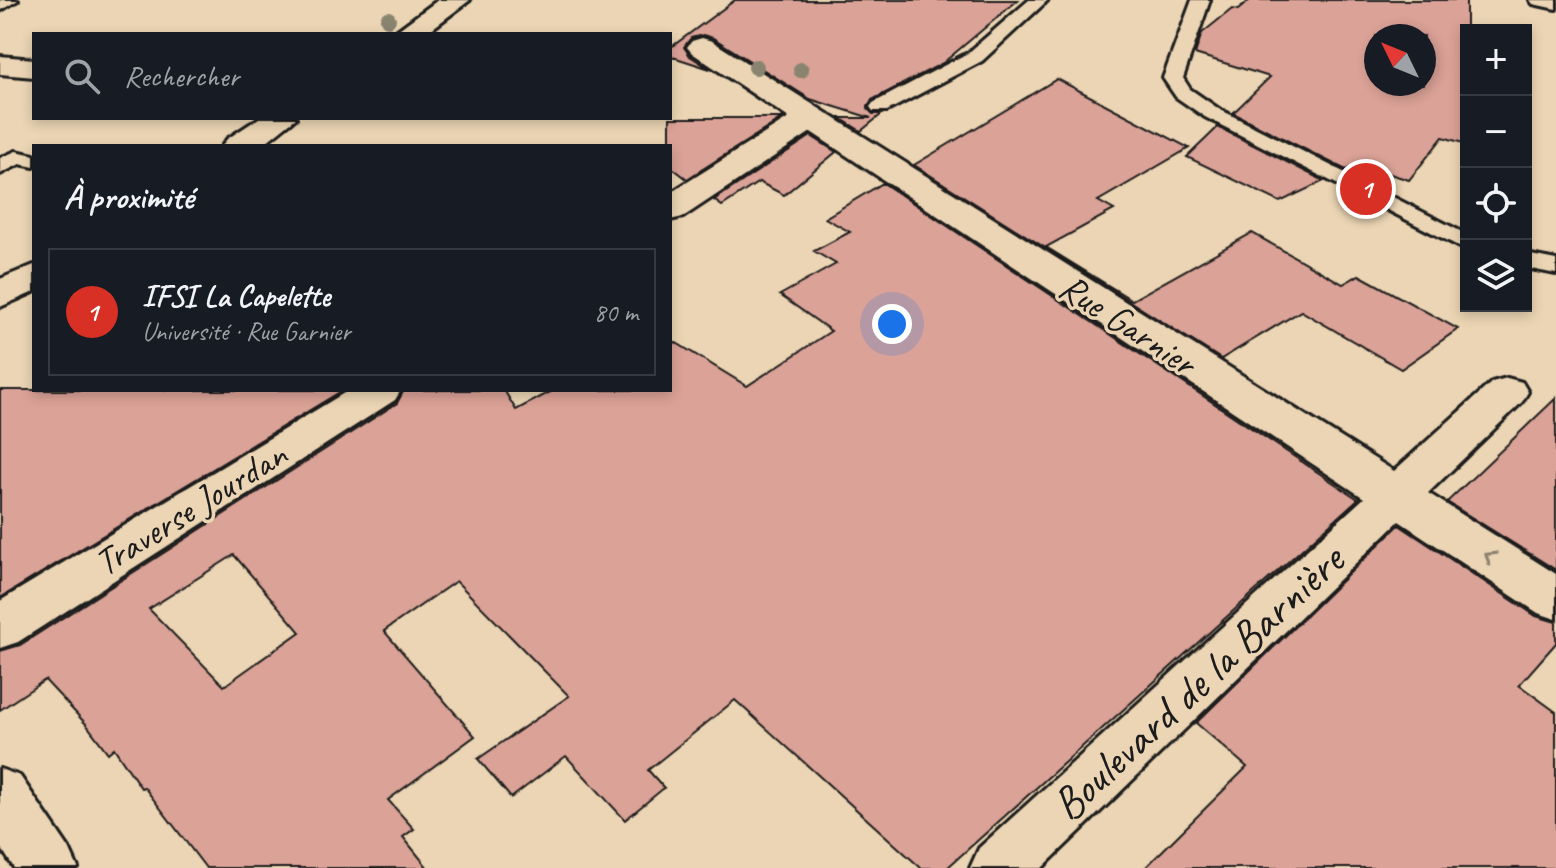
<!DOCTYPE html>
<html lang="fr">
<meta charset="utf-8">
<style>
body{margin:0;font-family:Caveat,sans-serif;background:#20242c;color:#f1f3f6}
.controls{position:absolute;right:24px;top:24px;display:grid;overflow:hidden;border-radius:0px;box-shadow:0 4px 12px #0003}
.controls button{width:72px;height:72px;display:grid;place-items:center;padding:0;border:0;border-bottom:2px solid #363941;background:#171b24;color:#f1f3f6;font:40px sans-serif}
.compass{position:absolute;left:1364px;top:24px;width:72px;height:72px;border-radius:50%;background:#171b24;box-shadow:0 4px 12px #0003;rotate:313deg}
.you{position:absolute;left:892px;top:324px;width:28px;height:28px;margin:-20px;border:6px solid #fff;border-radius:50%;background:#1a73e8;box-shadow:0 0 0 12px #1a73e833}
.badge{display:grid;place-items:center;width:52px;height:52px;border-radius:50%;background:#d93025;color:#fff;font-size:26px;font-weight:700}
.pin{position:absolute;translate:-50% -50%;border:4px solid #fff;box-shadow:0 2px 8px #0006}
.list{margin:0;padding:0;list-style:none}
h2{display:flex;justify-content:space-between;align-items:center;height:104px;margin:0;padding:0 32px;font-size:34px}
h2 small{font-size:26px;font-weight:400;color:#9ea1a6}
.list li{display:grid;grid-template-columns:52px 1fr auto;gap:24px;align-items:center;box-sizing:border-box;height:128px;margin:0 16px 16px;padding:0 16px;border:2px solid #363941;border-radius:0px}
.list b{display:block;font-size:30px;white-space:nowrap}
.list p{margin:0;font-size:26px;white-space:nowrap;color:#9ea1a6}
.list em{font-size:26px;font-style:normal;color:#9ea1a6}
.icon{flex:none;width:44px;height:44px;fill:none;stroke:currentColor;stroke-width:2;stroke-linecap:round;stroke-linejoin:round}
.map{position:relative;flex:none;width:1556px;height:868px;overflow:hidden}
.search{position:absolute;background:#171b24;box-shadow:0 4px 12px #0003;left:32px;top:32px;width:640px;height:88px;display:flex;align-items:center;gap:20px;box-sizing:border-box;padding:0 28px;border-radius:0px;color:#9ea1a6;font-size:30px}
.panel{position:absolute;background:#171b24;box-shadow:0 4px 12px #0003;left:32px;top:144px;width:640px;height:248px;border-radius:0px}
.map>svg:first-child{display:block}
.building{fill:#dba297;stroke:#1c1c1c;stroke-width:2;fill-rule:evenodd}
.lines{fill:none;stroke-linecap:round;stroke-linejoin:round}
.lane-casing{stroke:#1c1c1c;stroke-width:6}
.street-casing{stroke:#1c1c1c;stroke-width:6}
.secondary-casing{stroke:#1c1c1c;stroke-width:6}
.lane{fill:#ebd5b4;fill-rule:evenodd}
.street{fill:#ebd5b4;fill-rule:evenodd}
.secondary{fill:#ebd5b4;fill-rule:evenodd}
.tree{fill:#89846f}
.oneway{stroke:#8e8270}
.labels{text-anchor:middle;stroke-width:7;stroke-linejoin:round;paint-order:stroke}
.street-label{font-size:38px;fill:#1c1c1c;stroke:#ebd5b4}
.near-street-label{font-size:46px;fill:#1c1c1c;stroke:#ebd5b4}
</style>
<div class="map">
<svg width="1556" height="868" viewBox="0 0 1556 868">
<rect width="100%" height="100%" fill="#ebd5b4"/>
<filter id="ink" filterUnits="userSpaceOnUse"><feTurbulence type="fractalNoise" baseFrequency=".0125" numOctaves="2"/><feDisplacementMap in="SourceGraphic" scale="16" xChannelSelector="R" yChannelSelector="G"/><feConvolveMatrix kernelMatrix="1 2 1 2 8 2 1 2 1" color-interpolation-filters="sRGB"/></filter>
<g filter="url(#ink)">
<!-- building -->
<g class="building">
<polygon points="735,0 1018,0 943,63 872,100 868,109 873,114 882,114 861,131 840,118 871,118 810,99 713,38 703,35 691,38 684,47 690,56 710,69 670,56 670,48"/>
<path d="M1250,0H1466V144L1443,137L1409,180L1359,164L1346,170L1233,113L1270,77L1195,54L1202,33L1232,9L1238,10ZM1376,36H1424V84H1376Z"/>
<polygon points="1057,79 1189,148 1098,201 1114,210 1046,247 1132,300 1252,233 1343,284 1359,275 1458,329 1401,369 1301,311 1221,359 914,165"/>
<polygon points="670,118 783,118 687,179 670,166"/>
<polygon points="1218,127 1324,181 1280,202 1187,157"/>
<polygon points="811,136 836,152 784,195 759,182 722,206 714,200"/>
<path d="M883,183L1358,499L947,868H921L735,700L648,770L664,788L625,820L566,756L511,798L478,759L569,696L456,581L384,631L475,736L388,800L414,829L403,837L428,868H206L144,787L141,788L114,748L108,753L86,724L45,680L0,710V651L20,645L397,403L404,390H504L516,410L554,390H670V339L747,386L831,331L780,295L836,264L814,251L850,232L825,218ZM234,555L300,632L224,686L149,609Z"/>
<polygon points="0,390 343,390 0,598"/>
<polygon points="1556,398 1556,570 1447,502"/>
<polygon points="1399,525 1536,616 1556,622 1556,643 1519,685 1556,712 1556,868 1145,868 1247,767 1196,723"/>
</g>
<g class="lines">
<defs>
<g id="lane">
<polygon points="0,0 18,0 0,11"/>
<polygon points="1029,0 1048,0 982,61 887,111 873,111 870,107 873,103 968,53"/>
<polygon points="1192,0 1210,0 1183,78 1190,89 1219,109 1466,234 1466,250 1205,117 1176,97 1163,78"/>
<polygon points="1530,0 1556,0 1556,9 1533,4"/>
<polygon points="16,151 34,155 34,167 20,164 0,174 0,158"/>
<polygon points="1526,254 1556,260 1556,274 1526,268"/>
</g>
<g id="street">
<polygon points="702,38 712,41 1394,471 1492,382 1507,378 1522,382 1528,392 1522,402 1428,493 1556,574 1556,619 1538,613 1399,521 1042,868 970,868 979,848 1364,498 811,132 683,217 670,220 670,193 789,118 692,53 687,47 692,41"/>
<polygon points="0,56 34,59 34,77 0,74"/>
<polygon points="349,390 401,390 395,400 18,642 0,648 0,601"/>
<polygon points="0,769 20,776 69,848 78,868 14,868 0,846"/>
</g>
<g id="secondary">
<polygon points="438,0 470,0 425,34 392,34"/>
<polygon points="259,118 296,118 261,146 222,146 227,139"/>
<polygon points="34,265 34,292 0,307 0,279"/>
</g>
</defs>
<!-- lane casing -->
<use href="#lane" class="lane-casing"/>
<!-- street casing -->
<use href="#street" class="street-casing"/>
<!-- secondary casing -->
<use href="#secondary" class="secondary-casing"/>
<!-- lane -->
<use href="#lane" class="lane"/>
<!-- street -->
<use href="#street" class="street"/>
<!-- secondary -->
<use href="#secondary" class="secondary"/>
</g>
<!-- trees -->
<g class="tree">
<circle cx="388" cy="19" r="8"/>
<circle cx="756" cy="67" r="8"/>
<circle cx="801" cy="70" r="8"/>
</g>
<!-- one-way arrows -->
<defs><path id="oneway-chevron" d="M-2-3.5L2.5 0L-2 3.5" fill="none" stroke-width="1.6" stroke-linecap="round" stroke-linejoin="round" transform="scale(2)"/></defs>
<use class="oneway" href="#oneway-chevron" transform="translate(1490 557) rotate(-148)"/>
</g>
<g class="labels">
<!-- street labels -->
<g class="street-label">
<text transform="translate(1128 324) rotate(33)" y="13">Rue Garnier</text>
<text transform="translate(190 508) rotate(-32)" y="13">Traverse Jourdan</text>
</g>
<!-- near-street labels -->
<g class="near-street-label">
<text transform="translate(1197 682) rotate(-43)" y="16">Boulevard de la Barnière</text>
</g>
</g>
</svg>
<div class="controls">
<button>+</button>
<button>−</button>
<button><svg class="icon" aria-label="locate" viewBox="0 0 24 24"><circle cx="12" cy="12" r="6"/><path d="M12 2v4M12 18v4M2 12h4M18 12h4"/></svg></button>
<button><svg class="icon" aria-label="layers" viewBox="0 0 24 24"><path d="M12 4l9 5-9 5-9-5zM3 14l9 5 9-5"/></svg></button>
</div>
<svg class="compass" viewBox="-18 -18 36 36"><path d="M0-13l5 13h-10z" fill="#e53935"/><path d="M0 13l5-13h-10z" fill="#9ea1a6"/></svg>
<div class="you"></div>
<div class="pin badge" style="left:1366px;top:189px">1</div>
<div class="search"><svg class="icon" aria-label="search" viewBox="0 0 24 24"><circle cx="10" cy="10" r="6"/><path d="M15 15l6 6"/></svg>Rechercher</div>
<section class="panel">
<h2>À proximité<small></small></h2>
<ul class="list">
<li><span class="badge">1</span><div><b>IFSI La Capelette</b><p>Université · Rue Garnier</p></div><em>80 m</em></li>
</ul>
</section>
</div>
